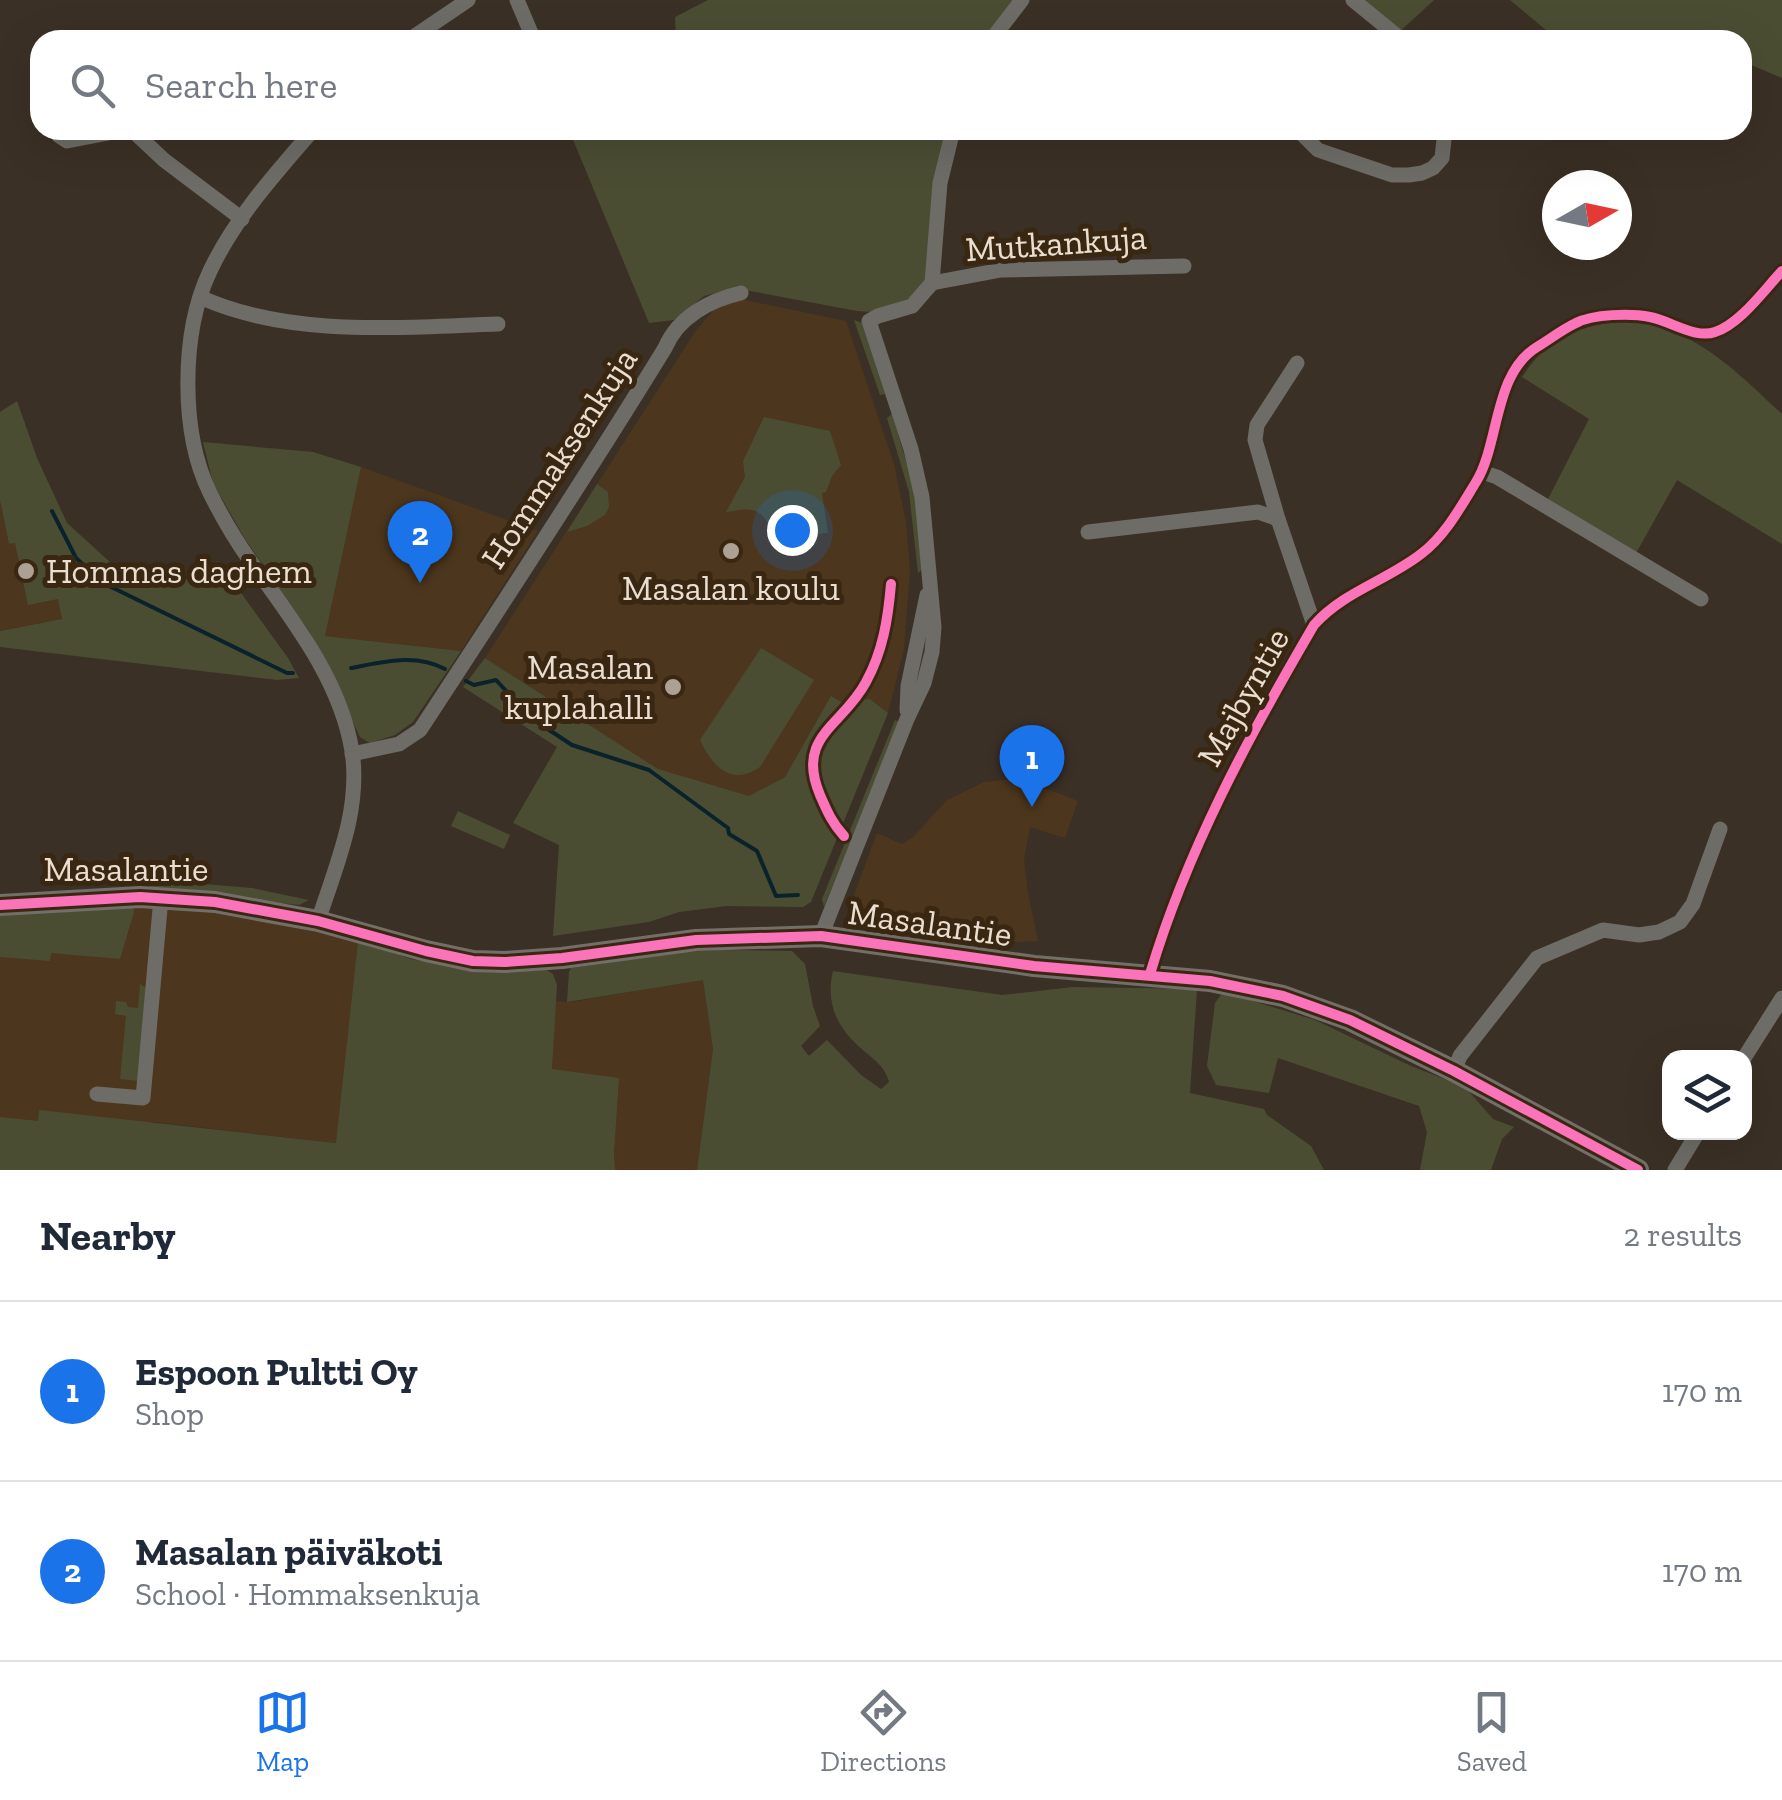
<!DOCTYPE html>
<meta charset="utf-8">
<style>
body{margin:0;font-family:"Zilla Slab",serif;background:#f2f2f3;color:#1f2937}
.controls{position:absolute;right:30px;bottom:30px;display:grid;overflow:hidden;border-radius:20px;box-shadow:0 10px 40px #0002}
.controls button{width:90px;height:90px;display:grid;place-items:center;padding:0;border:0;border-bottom:2px solid #e0e1e3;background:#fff;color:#1f2937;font:50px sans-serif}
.compass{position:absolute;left:1542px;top:170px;width:90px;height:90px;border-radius:50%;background:#fff;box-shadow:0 10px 40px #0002;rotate:81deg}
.you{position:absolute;left:792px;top:530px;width:35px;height:35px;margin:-25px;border:8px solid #fff;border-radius:50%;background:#1a73e8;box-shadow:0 0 0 15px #1a73e833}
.badge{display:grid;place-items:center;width:65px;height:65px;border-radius:50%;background:#1a73e8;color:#fff;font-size:32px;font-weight:700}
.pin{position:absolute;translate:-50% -82px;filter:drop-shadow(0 2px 5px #0008)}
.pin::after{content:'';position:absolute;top:52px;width:35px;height:30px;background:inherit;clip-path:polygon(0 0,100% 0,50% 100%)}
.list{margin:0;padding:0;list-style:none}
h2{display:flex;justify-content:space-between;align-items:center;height:130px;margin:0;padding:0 40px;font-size:42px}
h2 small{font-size:32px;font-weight:400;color:#747a83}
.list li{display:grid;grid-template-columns:65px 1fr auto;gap:30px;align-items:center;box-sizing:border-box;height:180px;padding:0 40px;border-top:2px solid #e0e1e3}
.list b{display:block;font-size:38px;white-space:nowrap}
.list p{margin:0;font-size:32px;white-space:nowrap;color:#747a83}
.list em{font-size:32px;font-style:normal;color:#747a83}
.icon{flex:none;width:55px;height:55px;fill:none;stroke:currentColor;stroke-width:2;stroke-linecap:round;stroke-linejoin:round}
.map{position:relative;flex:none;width:1782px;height:1170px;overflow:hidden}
.search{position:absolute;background:#fff;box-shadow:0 10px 40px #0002;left:30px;right:30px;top:30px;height:110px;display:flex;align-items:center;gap:25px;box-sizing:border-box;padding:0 35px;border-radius:30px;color:#747a83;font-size:38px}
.sheet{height:490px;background:#fff}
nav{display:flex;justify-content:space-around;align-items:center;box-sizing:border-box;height:140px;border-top:2px solid #e0e1e3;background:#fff;font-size:28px;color:#747a83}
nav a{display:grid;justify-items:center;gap:5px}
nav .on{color:#1a73e8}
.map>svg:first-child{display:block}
.built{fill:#4c361d}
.green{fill:#4b4d33}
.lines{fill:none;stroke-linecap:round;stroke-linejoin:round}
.stream{stroke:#0a232b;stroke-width:4}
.street{stroke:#6d6c67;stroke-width:15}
.secondary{stroke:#716f68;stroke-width:22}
.cycleway-casing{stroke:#3a2712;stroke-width:16}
.cycleway{stroke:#fb73b8;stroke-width:10}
.poi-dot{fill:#ada195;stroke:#3a2712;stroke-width:4}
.labels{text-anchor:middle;stroke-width:10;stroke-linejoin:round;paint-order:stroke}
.street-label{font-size:35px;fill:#eaded1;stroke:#3a2712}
.poi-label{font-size:35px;fill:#eaded1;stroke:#3a2712;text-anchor:start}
</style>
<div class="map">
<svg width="1782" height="1170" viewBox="0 0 1782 1170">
<rect width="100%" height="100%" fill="#3b3025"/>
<!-- built -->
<g class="built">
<polygon points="740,299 846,321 894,464 906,522 910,570 904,649 888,713 870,699 841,702 831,697 785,777 749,797 658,769 485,658 695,332 716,307"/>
<polygon points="361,467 538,531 461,651 325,636"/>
<polygon points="0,500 9,544 46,537 62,619 0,631"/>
<polygon points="1021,778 1078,801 1065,838 1030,827 1024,860 1028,893 1038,941 1019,942 914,924 860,912 854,895 877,833 902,844 913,837 947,800 984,782"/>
<polygon points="133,906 202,907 358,941 337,1143 154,1122 0,1156 0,914"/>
<polygon points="703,979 713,1049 697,1170 615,1170 614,1152 552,1069 555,1001 573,1002"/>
</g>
<!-- green -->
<g class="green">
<polygon points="708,0 1022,0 991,40 676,40 675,17"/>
<polygon points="1353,0 1434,0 1396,35"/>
<polygon points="1510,0 1782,0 1782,78 1742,61 1742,40 1558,40"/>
<polygon points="569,130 953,130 932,283 887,313 857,311 734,288 704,296 674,320 649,323"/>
<polygon points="854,320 862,323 885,394 880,395"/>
<path d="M1617,321C1628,322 1639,322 1649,324C1703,336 1743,378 1782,414V544L1677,480L1635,555L1548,499L1589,419L1522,377C1548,338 1572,329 1617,321Z"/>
<polygon points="17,401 37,458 67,523 111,563 176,585 218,561 288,658 299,678 277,680 0,647 0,631 62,619 58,599 28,605 15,543 9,544 0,500 0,412"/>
<polygon points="892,414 915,491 924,568 918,573 909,492 887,418"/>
<path d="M764,417L830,431L841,465L832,476L826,492L822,493L828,533L811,535L768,524C759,505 744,509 726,512L745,477L743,461Z"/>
<polygon points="203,442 313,452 361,467 325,636 461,651 413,722 395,735 370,743 360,737 309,631 245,539 213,483"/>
<polygon points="597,484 608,492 609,507 605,515 587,526 567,532"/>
<path d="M761,648L814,680L760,767C731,787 712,766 700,740Z"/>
<polygon points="485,658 658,769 749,796 785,777 831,696 841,702 870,699 888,713 811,902 803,907 726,906 679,912 649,922 553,936 559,845 513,823 557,747 463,687"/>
<polygon points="895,720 900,722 824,907 822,899"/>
<polygon points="458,811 510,835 504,849 451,826"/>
<polygon points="154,880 252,888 309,900 299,905 150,889 149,885"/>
<polygon points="133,906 134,912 120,959 51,953 50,961 0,957 0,914"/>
<polygon points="358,941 411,959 471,970 545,969 553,974 557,985 552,1069 619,1078 614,1152 615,1170 0,1170 0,1117 38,1121 39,1110 336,1143"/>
<path d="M718,950L792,951L805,964L813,1006L820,1026L801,1046L809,1056L827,1040L861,1075L881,1089L889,1082C885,1067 876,1061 864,1051C838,1029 825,1005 833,971L1002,995L1073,987L1197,989L1190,1093L1264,1109L1267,1115L1311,1146L1324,1170H697L713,1049L703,980L567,1002L569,972L571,968L683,952Z"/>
<polygon points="140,984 145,987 147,996 138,1081 120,1079 126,1016 115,1014 116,1001 126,1002 128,1007 138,1008"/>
<polygon points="1223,992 1315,1020 1411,1066 1465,1087 1493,1119 1514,1127 1502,1139 1491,1170 1420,1170 1427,1132 1419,1106 1278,1058 1269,1093 1216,1085 1207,1066 1215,1003"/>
</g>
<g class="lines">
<!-- stream -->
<g class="stream">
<polyline points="52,511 76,558 103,583 287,673 293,673"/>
<path d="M351,668C383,662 415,653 445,669"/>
<polyline points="466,681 474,685 496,680 531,718 572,745 649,770 728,828 729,834 757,851 776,896 798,895"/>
</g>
<!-- street -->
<g class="street">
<polyline points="517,0 534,40"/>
<polyline points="1353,0 1402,40"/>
<polyline points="409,40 468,0"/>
<polyline points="991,40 1022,0"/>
<polyline points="62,130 58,135 67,141 124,130"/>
<polyline points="132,130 164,160 242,219"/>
<path d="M313,130C275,174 235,218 210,271C181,332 180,432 210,493C221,515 234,538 249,559C290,617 340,678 352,751C361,810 336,866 318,921"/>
<polyline points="1298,130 1318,150 1392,175 1409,175 1422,173 1433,168 1442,158 1445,130"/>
<polyline points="932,283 1001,270 1184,266"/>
<path d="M200,297C290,338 401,327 498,324"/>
<polyline points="1297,363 1257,425 1255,440 1278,519 1314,625"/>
<polyline points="1482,472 1497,477 1701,599"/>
<polyline points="1088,532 1258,512 1278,519"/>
<polyline points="907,710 908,686 927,595"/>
<path d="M352,754L399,744L420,730C503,603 586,477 665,348C678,317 710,300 741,293"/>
<polyline points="821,936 907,719 924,683 932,652 934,627 922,497 911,449 869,321 878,316 912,306 932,283 940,183 953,130"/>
<path d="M1150,974C1187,850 1249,736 1314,625C1343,592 1386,581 1421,554C1445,536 1460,508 1476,482C1500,443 1493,374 1537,347C1550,339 1563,329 1576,323C1593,314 1631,313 1650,317C1671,321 1695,339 1715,332C1740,324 1764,290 1782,271"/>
<polyline points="1744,1058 1782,998"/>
<polyline points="1454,1071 1460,1056 1537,958 1603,930 1639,935 1659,932 1680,922 1693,904 1720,829"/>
<polyline points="97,1094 143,1098 161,898"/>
<polyline points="1675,1170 1698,1132"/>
</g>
<!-- secondary -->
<polyline class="secondary" points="0,905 140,897 215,902 318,921 426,951 473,961 505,962 562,958 696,940 821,936 1034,966 1210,981 1283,996 1350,1020 1454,1071 1638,1170"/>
<defs>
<g id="cycleway">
<path d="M844,836C832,823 827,811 820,795C795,736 843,726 866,682C883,651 888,619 891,584"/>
<polyline points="0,905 140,897 215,902 318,921 426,951 473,961 505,962 562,958 696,940 821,936 1034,966 1210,981 1283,996 1350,1020 1454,1071 1638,1170"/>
<path d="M1150,974C1187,850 1249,736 1314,625C1343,592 1386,581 1421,554C1445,536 1460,508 1476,482C1500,443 1493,374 1537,347C1550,339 1563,329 1576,323C1593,314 1631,313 1650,317C1671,321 1695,339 1715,332C1740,324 1764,290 1782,271"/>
</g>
</defs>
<!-- cycleway casing -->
<use href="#cycleway" class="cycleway-casing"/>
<!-- cycleway -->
<use href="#cycleway" class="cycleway"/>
</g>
<!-- markers -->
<g class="poi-dot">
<circle cx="731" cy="551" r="10"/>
<circle cx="26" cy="571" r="10"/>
<circle cx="673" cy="687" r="10"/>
</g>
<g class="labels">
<!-- street labels -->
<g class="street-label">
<text transform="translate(1056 243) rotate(-4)" y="12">Mutkankuja</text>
<text transform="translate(559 458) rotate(-57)" y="12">Hommaksenkuja</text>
<text transform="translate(1243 697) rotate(-61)" y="12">Majbyntie</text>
<text x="126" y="881">Masalantie</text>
<text transform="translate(930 923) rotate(8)" y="12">Masalantie</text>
</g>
<!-- poi labels -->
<g class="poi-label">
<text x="46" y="583">Hommas daghem</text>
<text x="731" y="600" text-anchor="middle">Masalan koulu</text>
<text x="653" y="679" text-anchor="end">Masalan<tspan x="653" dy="40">kuplahalli</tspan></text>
</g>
</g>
</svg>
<div class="controls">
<button><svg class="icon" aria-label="layers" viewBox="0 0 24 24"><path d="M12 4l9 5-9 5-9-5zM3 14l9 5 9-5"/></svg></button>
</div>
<svg class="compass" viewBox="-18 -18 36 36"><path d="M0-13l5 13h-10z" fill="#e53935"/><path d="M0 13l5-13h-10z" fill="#747a83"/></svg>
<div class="you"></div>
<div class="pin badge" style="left:1032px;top:807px">1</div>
<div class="pin badge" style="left:420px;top:583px">2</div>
<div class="search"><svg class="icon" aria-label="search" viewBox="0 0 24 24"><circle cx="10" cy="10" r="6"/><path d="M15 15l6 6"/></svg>Search here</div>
</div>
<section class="sheet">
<h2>Nearby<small>2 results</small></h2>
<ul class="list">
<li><span class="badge">1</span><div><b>Espoon Pultti Oy</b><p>Shop</p></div><em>170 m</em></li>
<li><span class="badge">2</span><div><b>Masalan päiväkoti</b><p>School · Hommaksenkuja</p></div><em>170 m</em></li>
</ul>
</section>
<nav>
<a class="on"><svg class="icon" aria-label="map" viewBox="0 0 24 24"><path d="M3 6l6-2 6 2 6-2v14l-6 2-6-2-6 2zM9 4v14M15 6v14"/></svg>Map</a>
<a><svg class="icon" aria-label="directions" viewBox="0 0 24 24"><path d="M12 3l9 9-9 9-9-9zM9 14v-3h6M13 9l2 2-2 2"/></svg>Directions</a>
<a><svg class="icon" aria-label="saved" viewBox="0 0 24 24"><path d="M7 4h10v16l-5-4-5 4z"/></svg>Saved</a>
</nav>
